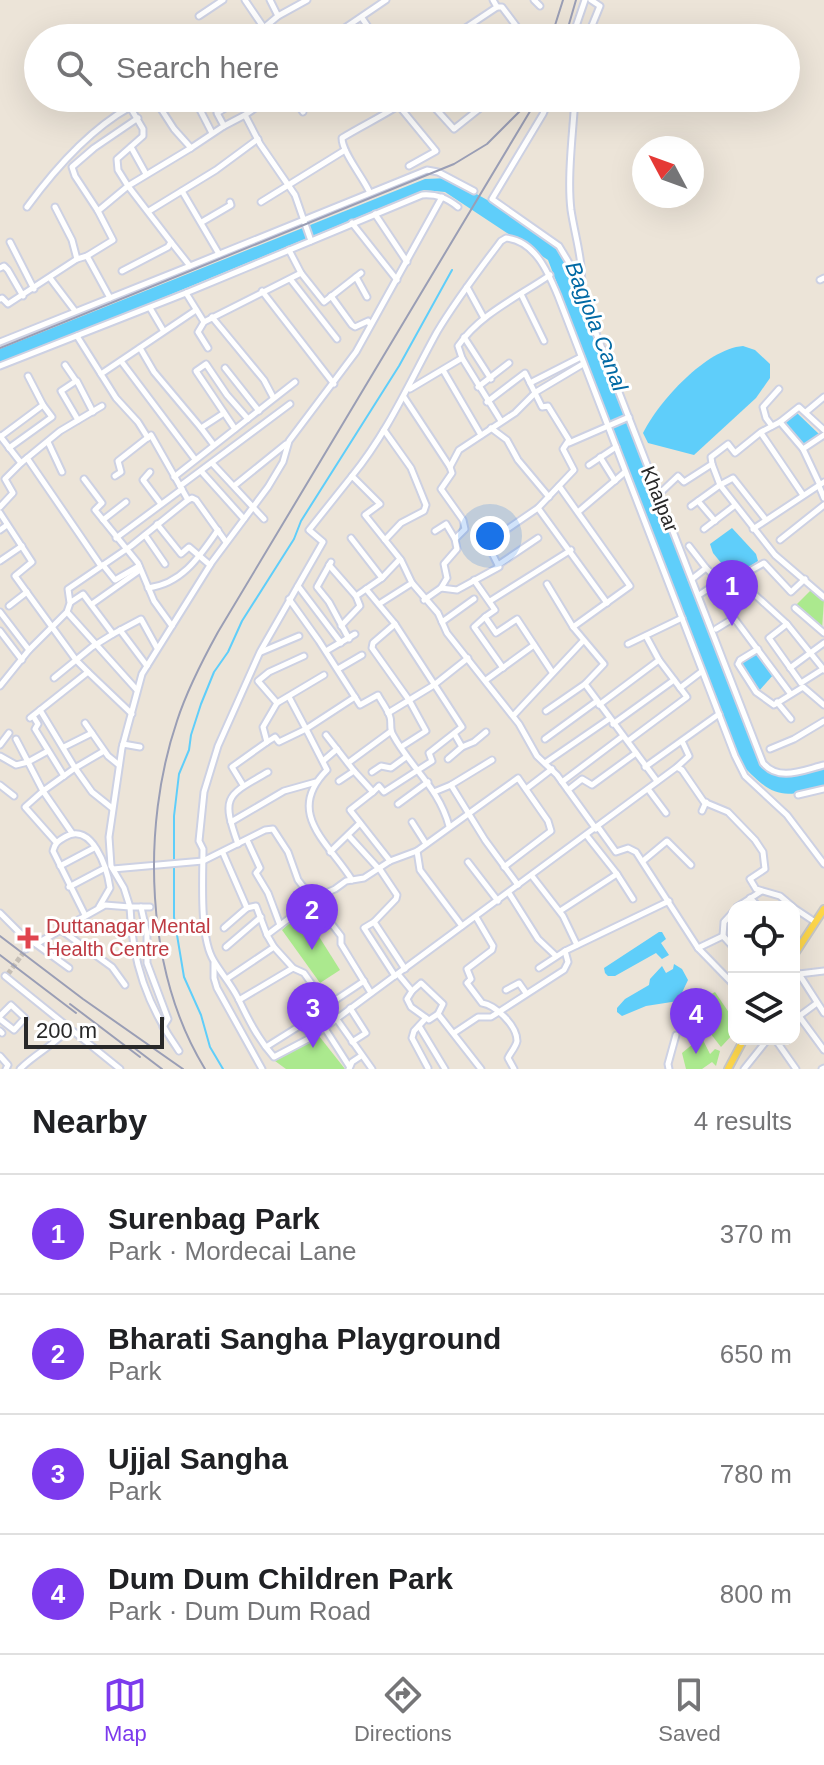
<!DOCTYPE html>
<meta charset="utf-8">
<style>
body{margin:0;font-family:Helvetica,sans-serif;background:#f6f6f6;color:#202124}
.controls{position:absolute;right:24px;bottom:24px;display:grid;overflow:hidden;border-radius:16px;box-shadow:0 8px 32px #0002}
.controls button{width:72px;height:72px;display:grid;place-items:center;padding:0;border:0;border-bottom:2px solid #e0e0e0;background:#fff;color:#202124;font:40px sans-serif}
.compass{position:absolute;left:632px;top:136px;width:72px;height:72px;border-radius:50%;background:#fff;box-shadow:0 8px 32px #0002;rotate:311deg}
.scale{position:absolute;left:24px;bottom:20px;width:140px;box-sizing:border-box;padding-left:8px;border:4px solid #282828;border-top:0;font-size:22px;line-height:28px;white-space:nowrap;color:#282828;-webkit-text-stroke:6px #fff;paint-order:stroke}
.you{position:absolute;left:490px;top:536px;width:28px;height:28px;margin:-20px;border:6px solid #fff;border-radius:50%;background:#1a73e8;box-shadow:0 0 0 12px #1a73e833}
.badge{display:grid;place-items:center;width:52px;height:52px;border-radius:50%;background:#7c3aed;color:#fff;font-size:26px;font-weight:700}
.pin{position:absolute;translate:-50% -66px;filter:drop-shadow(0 2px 4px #0008)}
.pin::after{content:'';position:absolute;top:42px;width:28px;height:24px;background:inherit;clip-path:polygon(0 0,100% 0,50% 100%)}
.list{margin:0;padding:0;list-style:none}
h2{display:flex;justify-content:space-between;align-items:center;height:104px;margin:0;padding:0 32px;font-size:34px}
h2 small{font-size:26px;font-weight:400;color:#757577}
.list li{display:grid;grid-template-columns:52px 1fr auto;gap:24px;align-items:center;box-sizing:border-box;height:120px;padding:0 32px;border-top:2px solid #e0e0e0}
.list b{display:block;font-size:30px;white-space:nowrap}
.list p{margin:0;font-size:26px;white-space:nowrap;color:#757577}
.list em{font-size:26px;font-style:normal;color:#757577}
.icon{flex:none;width:44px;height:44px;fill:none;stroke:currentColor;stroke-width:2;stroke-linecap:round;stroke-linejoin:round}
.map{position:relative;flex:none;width:824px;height:1069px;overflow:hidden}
.search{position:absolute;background:#fff;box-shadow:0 8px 32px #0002;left:24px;right:24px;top:24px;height:88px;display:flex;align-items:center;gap:20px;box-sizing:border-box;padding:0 28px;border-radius:44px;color:#757577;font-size:30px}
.sheet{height:584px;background:#fff}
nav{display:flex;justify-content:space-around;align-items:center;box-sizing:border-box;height:112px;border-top:2px solid #e0e0e0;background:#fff;font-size:22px;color:#757577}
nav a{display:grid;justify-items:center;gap:4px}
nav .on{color:#7c3aed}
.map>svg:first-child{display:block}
.green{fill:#abe98e}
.water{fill:#5fcefa}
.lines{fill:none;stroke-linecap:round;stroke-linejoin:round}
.stream{stroke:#5fcefa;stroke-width:2}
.minor-tunnel{stroke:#c5beb5;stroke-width:5;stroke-dasharray:5 2.5;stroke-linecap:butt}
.minor-casing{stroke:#cdd1e3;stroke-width:9}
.major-casing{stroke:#c7c7c7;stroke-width:10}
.minor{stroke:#fff;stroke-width:5}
.major{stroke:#fed74b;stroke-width:6}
.rail{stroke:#9a9eb5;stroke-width:2}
.health-dot{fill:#e0444e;stroke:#fff;stroke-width:3}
.labels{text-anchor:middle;stroke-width:6;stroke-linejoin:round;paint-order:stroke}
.street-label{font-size:20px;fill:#282828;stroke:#fff}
.health-label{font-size:20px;fill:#be3a42;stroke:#fff;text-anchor:start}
.water-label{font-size:22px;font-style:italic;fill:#0069a4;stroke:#fff}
</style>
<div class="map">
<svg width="824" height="1069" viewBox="0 0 824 1069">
<rect width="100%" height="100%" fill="#ece4d8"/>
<!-- green -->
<g class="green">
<polygon points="812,589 824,599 822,630 796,605"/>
<polygon points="303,911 340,970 320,983 282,930"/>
<polygon points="715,992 734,1020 734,1033 721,1047 689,1006"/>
<polygon points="319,1036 345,1069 286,1069 275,1061"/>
<polygon points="699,1039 703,1040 710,1054 715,1049 720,1051 716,1066 712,1062 702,1069 686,1069 682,1053"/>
</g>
<!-- water -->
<g class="water">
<path d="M448,178L546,233L566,253L761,764C783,783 799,773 824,767V787C780,799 773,797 742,765L548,260L445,192L424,190L0,365V349L425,179Z"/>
<path d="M743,346L755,350L770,364V378L756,398L694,455L648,443L643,433C659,401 706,349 743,346Z"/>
<polygon points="797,413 820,435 804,447 784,424"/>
<polygon points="732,528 756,554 758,561 746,569 730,574 713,553 710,544"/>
<polygon points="756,652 774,674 758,692 738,664"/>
<polygon points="659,932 662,932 666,939 661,943 669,955 662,959 656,953 615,976 608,976 605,973 604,968"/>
<polygon points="674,964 682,969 688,980 678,1001 646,1006 622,1016 617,1012 617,1008 625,999 649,985 650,979 662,966 666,973 673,969"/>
</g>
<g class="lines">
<!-- stream -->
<polyline class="stream" points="223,1069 210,1047 201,1015 184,977 174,917 174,816 179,774 189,750 191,735 201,704 214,672 228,652 242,621 294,539 301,521 399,366 452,270"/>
<!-- minor-tunnel -->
<polyline class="minor-tunnel" points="8,974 26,949"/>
<defs>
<g id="minor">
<polyline points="245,0 264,28"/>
<polyline points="270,0 278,16"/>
<polyline points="534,0 540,6"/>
<polyline points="497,7 502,7 523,35"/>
<polyline points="199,16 223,0"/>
<polyline points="362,18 375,37 382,38"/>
<polyline points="252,38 278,16 307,0"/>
<polyline points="330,38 386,0"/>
<polyline points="449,38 461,31"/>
<polyline points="466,38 461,31 497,7 493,0"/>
<polyline points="572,38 585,0"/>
<polyline points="587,38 600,6 591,0"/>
<polyline points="154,98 174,129 191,148 224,126 217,113 242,98"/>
<polyline points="194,98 212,133"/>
<polyline points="270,98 245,115 260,144 295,195 311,241"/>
<polyline points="294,98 303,112"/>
<polyline points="426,98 454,129 479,109 470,98"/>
<path d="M550,98L543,114L492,199L559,246L568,261L763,763C779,782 803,770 824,765"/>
<path d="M575,98C573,132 567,177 571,210C575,237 584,262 581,290"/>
<polyline points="399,106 436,151 409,166"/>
<polyline points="224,126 245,115"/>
<polyline points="131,147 146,174"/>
<polyline points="182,191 219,254"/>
<path d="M369,191C362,176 342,152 342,138C365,124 389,113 410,98"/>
<polyline points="261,202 345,150"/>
<path d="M27,207C54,170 89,130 130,107"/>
<polyline points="55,207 72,240 77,259"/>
<polyline points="98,211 75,176 72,167 94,148 138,118"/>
<polyline points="149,211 216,170 258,139"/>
<polyline points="375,214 407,262"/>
<polyline points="202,222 231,205 230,202"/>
<polyline points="352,223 397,280"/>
<polyline points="10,242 34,289"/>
<polyline points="171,242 190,266 427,170 438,172 474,191"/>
<polyline points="289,250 301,273 324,302 361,273"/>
<polyline points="87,256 110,298"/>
<polyline points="0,268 4,266 8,270 23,296"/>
<polyline points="122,271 168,247 171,242 128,186 191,148"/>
<polyline points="356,277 367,297"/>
<polyline points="50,278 75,311"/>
<polyline points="291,280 337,339"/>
<polyline points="820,280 824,278"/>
<polyline points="467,287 484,318"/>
<polyline points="262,291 334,384"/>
<polyline points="186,293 204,322"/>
<polyline points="521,294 544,341"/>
<polyline points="331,296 352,325 355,327 368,321 370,324"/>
<polyline points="0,299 2,298 8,304 77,259 87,256 113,240 98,211 128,186 118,170 117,159 143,136 143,129 130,107 147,98"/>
<polyline points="150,308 163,330"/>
<polyline points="212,317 264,380 273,397"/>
<polyline points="77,336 116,398 138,422 148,438"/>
<polyline points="464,337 491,379"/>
<polyline points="0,342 190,266"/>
<polyline points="140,348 154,372 201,428"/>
<polyline points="208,348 198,332 204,322 301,273"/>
<polyline points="462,358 501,421"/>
<polyline points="121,361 194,458"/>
<polyline points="65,365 76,381 61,391 78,420"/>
<path d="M0,366L186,293L422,195C437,194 447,198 458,207"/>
<polyline points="225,368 259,411"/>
<polyline points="443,370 481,435"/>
<polyline points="101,374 196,310"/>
<polyline points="28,376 43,405"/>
<polyline points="77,381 93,412"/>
<polyline points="530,383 581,357"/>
<polyline points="478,387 509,363"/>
<path d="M410,389L462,358L458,346C480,314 518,297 550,275"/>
<polyline points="404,397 450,467"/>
<polyline points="806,412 824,397"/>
<polyline points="780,422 799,407 824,430"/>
<polyline points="772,426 766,418 763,407 779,389"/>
<polyline points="491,428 507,440 518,460 549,497"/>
<polyline points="235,429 196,371 206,364 227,395 248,419"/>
<polyline points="384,430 411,468 426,505 424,511 401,523 385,540"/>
<polyline points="761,433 803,495"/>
<polyline points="0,436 21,463 60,431 102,406"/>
<polyline points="0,437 43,405 52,417 9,448"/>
<polyline points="48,442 62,472"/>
<polyline points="569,443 629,417"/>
<polyline points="213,444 201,428 224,413"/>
<polyline points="803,449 824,435"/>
<polyline points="600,457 615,481"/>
<polyline points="27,458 101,566"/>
<polyline points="212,463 264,519"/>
<polyline points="712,464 720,485 733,478 766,520"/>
<polyline points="589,465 616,447"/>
<polyline points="201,471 244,519"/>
<polyline points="150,472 143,480 161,504"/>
<polyline points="115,476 121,472 118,461 151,435 188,500"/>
<path d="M352,476C388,432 410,381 437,332C456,300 479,270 501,241L506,238C535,241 548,272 558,296L735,756L745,776L787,815L824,864"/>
<polyline points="174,477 295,382"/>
<polyline points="84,479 102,503 95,510 138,563 154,601 172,626"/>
<polyline points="180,486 290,404"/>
<polyline points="234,486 286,444"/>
<polyline points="559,486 630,586 573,627"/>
<polyline points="819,486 824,498"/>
<polyline points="658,495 678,476 684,482 712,464 711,457 728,444 735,453 761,432 780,422 803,449 819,483"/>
<polyline points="698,501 715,521"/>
<polyline points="691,506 720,485 775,555 824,597"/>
<polyline points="0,507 13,493 5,479 21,463"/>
<polyline points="538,508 607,603"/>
<polyline points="578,512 625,472"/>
<polyline points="0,513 32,562 15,576 76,660 88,672"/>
<polyline points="103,520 126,502"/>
<polyline points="157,524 181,554 189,547 210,565"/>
<polyline points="704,529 734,506"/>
<polyline points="753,529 824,482"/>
<polyline points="0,530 7,525"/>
<polyline points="435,531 446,524 455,539"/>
<polyline points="145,535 165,564"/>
<polyline points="116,538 182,489"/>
<polyline points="351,538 382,578"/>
<polyline points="780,540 824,505"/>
<polyline points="689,546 706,568 729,590 748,572 764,563 791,592 805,579"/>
<polyline points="0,561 22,546"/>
<polyline points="331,562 317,587 329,602 349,639"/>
<polyline points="103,565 115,580 139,566"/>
<polyline points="329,565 356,596"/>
<polyline points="498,565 538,538"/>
<polyline points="692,579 706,568"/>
<polyline points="474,580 495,610 485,617 496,633 517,619 552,672"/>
<polyline points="298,586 341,643"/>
<path d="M148,588C182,584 200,556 218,530"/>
<polyline points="441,588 447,578 444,564 457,549 455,539 465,529 463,520 441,489 452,473 450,467 459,450 515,413 536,392 583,364"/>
<polyline points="366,589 395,624 462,727 429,753 432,761 384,792 379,786 373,792"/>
<polyline points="753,593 787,624"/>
<polyline points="699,595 720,581"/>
<path d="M289,599L319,641L360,705L378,695C381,701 388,710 390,717C392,723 389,729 393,735C411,768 439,788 449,826"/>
<polyline points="424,600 441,588 457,590 499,567 487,543 538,508 574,470 563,449 569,440 548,406 542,407 525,373 487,402"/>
<polyline points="490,601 571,550"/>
<polyline points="92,604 140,570"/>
<polyline points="379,604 412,583"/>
<polyline points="9,606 27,592"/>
<polyline points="795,608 824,633"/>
<polyline points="0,612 29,650"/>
<polyline points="67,612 136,689"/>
<polyline points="485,617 474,627 503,668"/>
<polyline points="442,622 474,599"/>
<polyline points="395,624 373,643 372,648 409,700 426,731 401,747"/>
<polyline points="341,626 360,606 356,596 382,578 400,559"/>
<polyline points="716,629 734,618 790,693"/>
<polyline points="120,630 147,666"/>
<polyline points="0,631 22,660"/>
<polyline points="113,634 141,619 157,648"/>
<polyline points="628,644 682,618"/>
<polyline points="758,649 740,660 738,664 756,692 774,705 803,687 824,705"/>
<polyline points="326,651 355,634"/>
<polyline points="261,652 299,636"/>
<polyline points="790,668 824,643"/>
<polyline points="338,669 362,655"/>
<polyline points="823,669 801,683 769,638 787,624 824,670"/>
<polyline points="54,678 92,647 113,634 83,594 71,602"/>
<polyline points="486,680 534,645"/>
<polyline points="585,684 657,781"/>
<polyline points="0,686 29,650 67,612 70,603 68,589 131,546 188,500 192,498 196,500 226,542"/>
<polyline points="680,688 701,672"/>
<polyline points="777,702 791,719"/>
<polyline points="277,703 324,675"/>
<polyline points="599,705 659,660"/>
<polyline points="546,711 585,684 604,664 573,627 547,584"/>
<polyline points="388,713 434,685 468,658"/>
<polyline points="33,716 38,724 35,729 64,776"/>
<polyline points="513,716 583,641"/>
<polyline points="30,718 88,672 132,714"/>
<polyline points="85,723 108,756 119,765"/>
<polyline points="613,724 674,680"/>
<polyline points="326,735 354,771 339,781"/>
<polyline points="16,739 28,762 48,751"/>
<polyline points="545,739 597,701"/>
<polyline points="628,741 687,697 659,660 646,636"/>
<polyline points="267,742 275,737 279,742 306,729 289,697"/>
<polyline points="123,744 140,747"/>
<polyline points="0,745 9,733"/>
<polyline points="64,747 92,733"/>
<polyline points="462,747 474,742 486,732"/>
<polyline points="770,749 794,739 824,721"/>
<polyline points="104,751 75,768 92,792 112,808"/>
<polyline points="0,756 16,765 28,762 43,791 75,768 40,710"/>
<polyline points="448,759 462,747 455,735"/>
<polyline points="323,761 337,749"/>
<polyline points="348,763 390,732"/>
<polyline points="545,763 609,719"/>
<polyline points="645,767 719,714"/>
<polyline points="677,767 689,756 682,741"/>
<polyline points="354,771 373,792 350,810 390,861"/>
<polyline points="372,772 381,766 391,768 406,757"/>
<polyline points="562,782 623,736"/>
<polyline points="0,785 14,796"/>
<polyline points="243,785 232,767 267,742 263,727 277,703 258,681 269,672 304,656"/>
<polyline points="451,785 485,840 518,885"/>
<polyline points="526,789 552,769"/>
<polyline points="648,789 666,813"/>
<polyline points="568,790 582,779 592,785 636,753"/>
<polyline points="434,792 451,785 492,760"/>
<polyline points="798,795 824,789"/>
<polyline points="398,804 428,782"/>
<polyline points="702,811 706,802"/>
<polyline points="231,822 284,791 316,782"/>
<polyline points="412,822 426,844"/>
<polyline points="598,827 616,852 628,848 636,852 698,948 734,985"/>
<path d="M596,829L557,775L537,756L519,724L447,633L438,613L412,583L401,560L365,515L380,504L352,476L309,530L323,542L260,652L218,746L204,792L199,841L203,849C203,877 199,938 214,961C221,973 231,984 238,998C248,1019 258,1039 274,1057L312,1037L677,767L682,770L704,802L728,812L755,840L763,852L765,869L750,879L756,889L780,896L793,907"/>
<polyline points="348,835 378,868"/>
<polyline points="247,840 260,868 256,873 268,893 280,925"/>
<polyline points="56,842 25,807 43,791 72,833"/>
<path d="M238,844C221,796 226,796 268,772"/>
<polyline points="417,851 420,870 462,926"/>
<polyline points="330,852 360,823"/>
<polyline points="223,853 247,908 256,906 267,935"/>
<polyline points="643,861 667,841 691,865"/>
<polyline points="468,862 498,901"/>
<polyline points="60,866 94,848"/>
<polyline points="379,868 397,895 396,899 374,922 405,969"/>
<polyline points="113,869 203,861 265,830 273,829 288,852 298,880 341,936 341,944 371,993"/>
<polyline points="617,874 633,899"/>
<polyline points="532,876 563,916 577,945"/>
<path d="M352,880C329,843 284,813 327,770L306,729L355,697"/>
<polyline points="69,887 105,868"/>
<polyline points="509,893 538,939 556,956"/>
<polyline points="750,898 759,907"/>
<polyline points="141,907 147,934 147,963 168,1019 163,1027"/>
<path d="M150,907H130C132,962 147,1005 179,1051"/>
<polyline points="737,907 760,892"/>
<polyline points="794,908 815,922"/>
<polyline points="560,911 617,874 587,836"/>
<polyline points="0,913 20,933 36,944 105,905 130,907 124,888 111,866 109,837 122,748 142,674 212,562 268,487 283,462 289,441 356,352 442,197"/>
<path d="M85,915L53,851C55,843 58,841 65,837C92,821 107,868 110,888L99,907"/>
<path d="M476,917L493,946L492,950L467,969L471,979L467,983L482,1003C495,1005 517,1025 517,1041C516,1047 510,1053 508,1058L514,1069"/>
<polyline points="374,922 364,928 395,976"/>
<polyline points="224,928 247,908"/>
<polyline points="61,930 112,967 125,985"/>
<polyline points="723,936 724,922 734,911"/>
<polyline points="794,941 802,943"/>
<polyline points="36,944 69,968"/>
<polyline points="226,947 261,917"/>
<polyline points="698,948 723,936 734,948"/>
<polyline points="26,949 32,941"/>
<polyline points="214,963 214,978 217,988 262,1069"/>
<polyline points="293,968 304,973 372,1069"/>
<polyline points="539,968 565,951"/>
<polyline points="794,970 799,974 824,971"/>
<polyline points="398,974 412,991 407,999 411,1007 429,1020 438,1014 481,1069"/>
<polyline points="799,974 824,1013"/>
<polyline points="5,976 120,1069"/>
<polyline points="228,978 274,947 267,935 319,896 335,889 346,881 364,878 390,861 417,851 518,778 548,821 551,831 504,867"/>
<polyline points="506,990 519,983 526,993"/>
<polyline points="412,991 421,983 443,1004 438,1014"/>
<polyline points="239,1000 293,968 274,947"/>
<polyline points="328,1005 364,981"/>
<polyline points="350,1008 366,1033 352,1042"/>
<polyline points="0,1016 11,1005 25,1018 14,1030 0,1019"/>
<polyline points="799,1016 824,1050"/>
<polyline points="426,1018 414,1031 412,1038 428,1068"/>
<polyline points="794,1020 817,1003"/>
<polyline points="419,1026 445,1069"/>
<polyline points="324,1027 349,1066"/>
<polyline points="0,1031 2,1033"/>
<polyline points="454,1033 478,1017 491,1017 564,970 568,962 565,951 669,901"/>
<polyline points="775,1039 796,1069"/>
<polyline points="266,1047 301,1025 312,1037"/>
<polyline points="0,1056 8,1065 6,1069"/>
<path d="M20,1069C36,1053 55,1045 69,1028"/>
<polyline points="349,1069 352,1062 361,1056"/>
<polyline points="669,1069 668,1064 676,1035"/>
<polyline points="744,1069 768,1039"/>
<polyline points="822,1069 824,1068"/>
</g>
<g id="major">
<polyline points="794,955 824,909"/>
<polyline points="728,1069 744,1039"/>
</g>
</defs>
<!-- minor casing -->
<use href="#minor" class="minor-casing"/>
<!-- major casing -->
<use href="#major" class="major-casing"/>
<!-- minor -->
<use href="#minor" class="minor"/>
<!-- major -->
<use href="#major" class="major"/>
<!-- rail -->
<g class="rail">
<polyline points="551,38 563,0"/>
<polyline points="565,38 576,0"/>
<polyline points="0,348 454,164 487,144 520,111"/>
<polyline points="0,936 83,999 183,1069"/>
<polyline points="0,955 76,1013"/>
<polyline points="70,1004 140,1057"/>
<polyline points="133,1047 162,1069"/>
<path d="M205,1069C145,971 141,827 177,721C187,690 202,661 218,632L538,98"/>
</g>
</g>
<!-- markers -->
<path class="health-dot" d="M24 926h8v8h8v8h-8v8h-8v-8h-8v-8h8z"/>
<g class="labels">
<!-- street labels -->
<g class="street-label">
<text transform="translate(660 499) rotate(68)" y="7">Khalpar</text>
</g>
<!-- health labels -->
<g class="health-label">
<text x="46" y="933">Duttanagar Mental<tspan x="46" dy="23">Health Centre</tspan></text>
</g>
<!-- water labels -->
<g class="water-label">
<text transform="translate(597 326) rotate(69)" y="8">Bagjola Canal</text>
</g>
</g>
</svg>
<div class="controls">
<button><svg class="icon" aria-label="locate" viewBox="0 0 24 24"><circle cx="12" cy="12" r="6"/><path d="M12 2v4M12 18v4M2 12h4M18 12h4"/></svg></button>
<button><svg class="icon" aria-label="layers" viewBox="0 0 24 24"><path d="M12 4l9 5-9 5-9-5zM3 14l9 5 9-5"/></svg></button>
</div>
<svg class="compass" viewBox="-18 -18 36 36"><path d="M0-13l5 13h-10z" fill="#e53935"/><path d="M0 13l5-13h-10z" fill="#757577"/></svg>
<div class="scale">200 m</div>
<div class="you"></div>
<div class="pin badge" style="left:732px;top:626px">1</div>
<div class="pin badge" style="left:312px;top:950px">2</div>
<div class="pin badge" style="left:313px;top:1048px">3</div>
<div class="pin badge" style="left:696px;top:1054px">4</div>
<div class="search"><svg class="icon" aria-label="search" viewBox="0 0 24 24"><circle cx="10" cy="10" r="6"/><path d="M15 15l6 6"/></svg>Search here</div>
</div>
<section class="sheet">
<h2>Nearby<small>4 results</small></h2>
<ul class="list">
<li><span class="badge">1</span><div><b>Surenbag Park</b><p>Park · Mordecai Lane</p></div><em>370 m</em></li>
<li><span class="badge">2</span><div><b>Bharati Sangha Playground</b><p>Park</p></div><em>650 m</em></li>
<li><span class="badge">3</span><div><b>Ujjal Sangha</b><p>Park</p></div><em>780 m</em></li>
<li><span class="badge">4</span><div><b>Dum Dum Children Park</b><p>Park · Dum Dum Road</p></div><em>800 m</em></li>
</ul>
</section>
<nav>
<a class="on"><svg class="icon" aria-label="map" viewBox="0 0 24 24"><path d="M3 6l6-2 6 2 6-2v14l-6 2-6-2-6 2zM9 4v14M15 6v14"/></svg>Map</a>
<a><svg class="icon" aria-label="directions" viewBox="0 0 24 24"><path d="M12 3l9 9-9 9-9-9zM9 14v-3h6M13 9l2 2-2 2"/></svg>Directions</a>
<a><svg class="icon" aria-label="saved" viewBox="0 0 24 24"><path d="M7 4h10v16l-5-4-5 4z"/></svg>Saved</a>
</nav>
